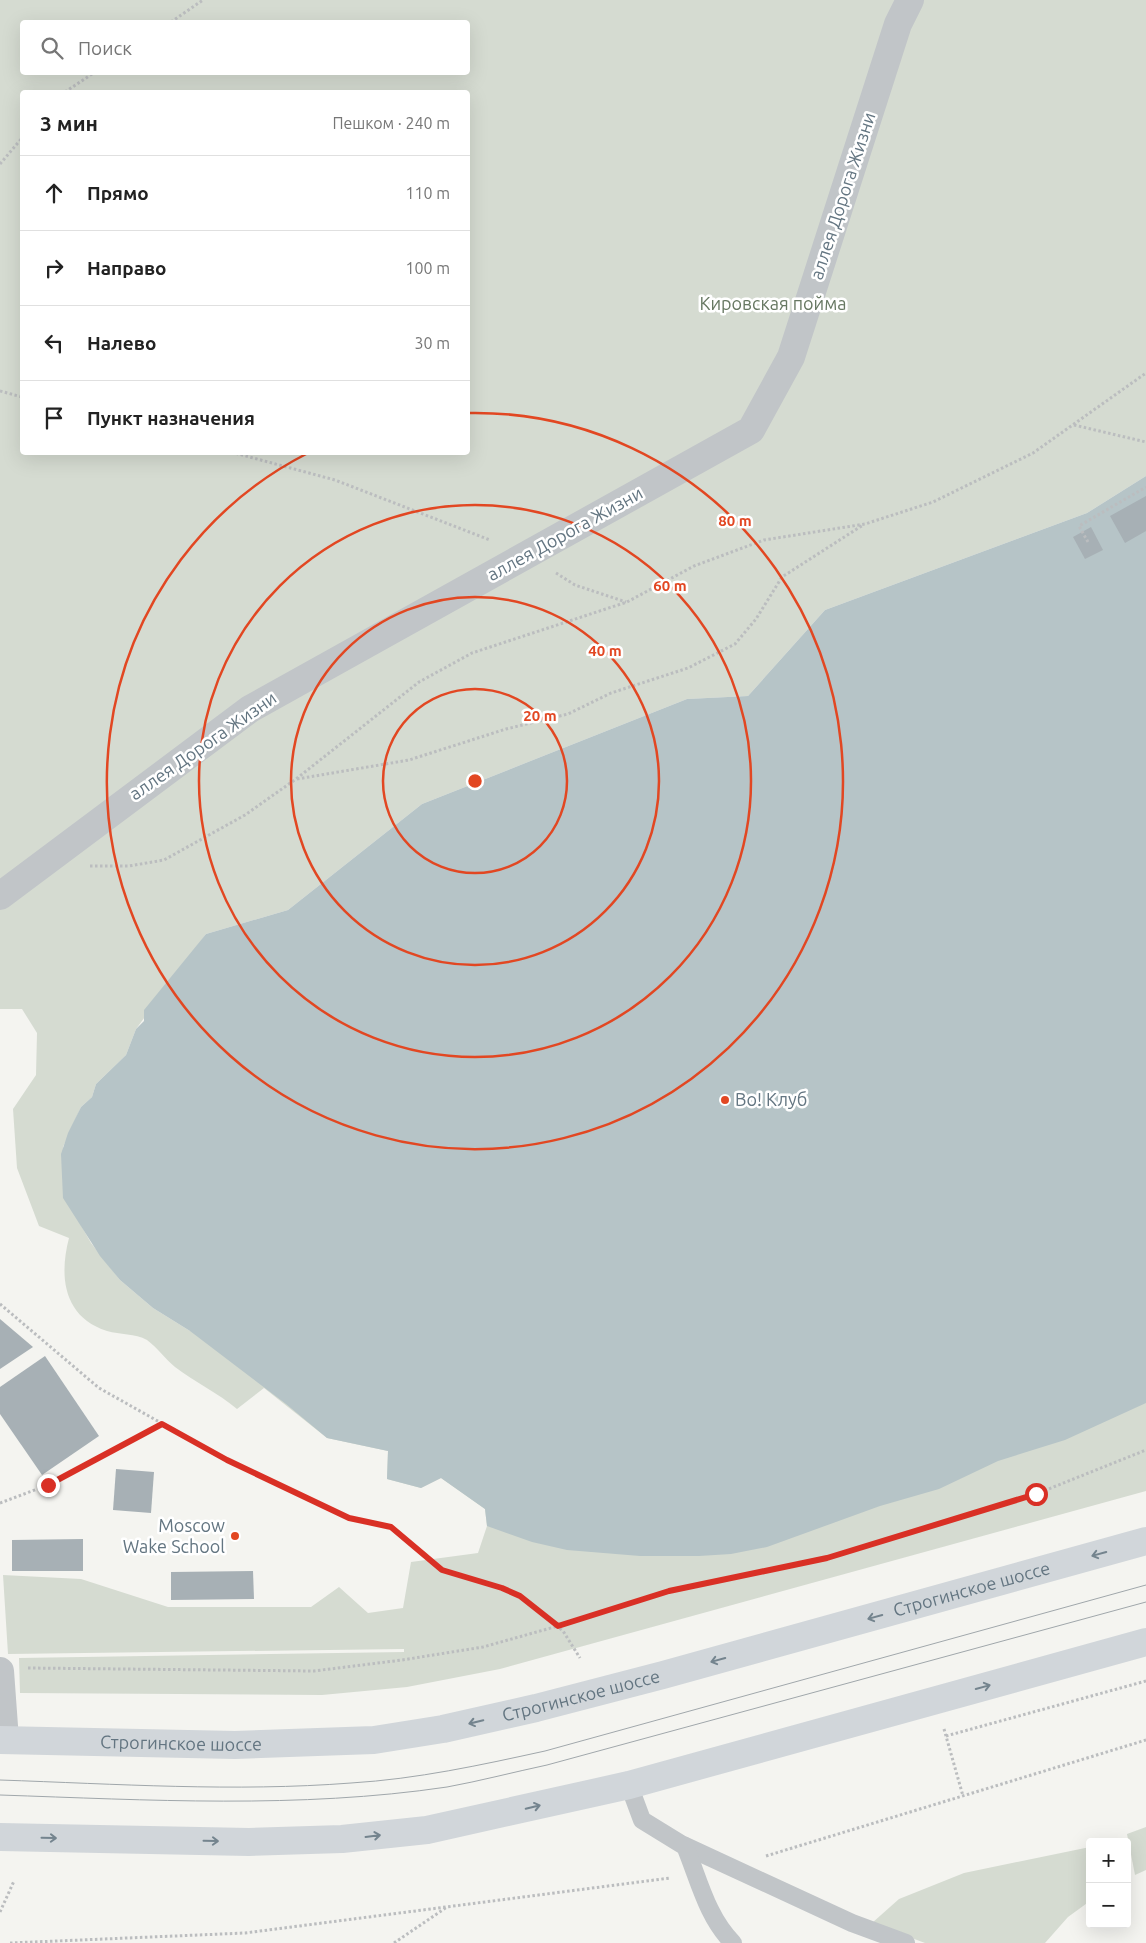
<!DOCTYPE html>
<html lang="ru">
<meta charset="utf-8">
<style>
body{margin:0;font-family:Ubuntu,sans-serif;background:#f2f2f2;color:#222}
.controls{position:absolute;right:15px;bottom:15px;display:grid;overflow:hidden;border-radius:5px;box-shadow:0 5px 20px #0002}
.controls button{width:45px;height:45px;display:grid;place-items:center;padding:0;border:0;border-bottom:1px solid #e0e0e0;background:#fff;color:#222;font:25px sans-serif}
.stop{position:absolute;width:15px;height:15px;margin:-11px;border:4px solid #d93025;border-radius:50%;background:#fff}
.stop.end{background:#d93025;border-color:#fff;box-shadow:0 1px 5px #0008}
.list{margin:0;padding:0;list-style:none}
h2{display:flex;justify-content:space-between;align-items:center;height:65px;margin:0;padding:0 20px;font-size:21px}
h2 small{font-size:16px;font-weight:400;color:#767676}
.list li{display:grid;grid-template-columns:32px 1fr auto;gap:15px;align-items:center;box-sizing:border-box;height:75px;padding:0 20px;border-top:1px solid #e0e0e0}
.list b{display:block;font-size:19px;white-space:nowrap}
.list em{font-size:16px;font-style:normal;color:#767676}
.icon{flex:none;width:28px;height:28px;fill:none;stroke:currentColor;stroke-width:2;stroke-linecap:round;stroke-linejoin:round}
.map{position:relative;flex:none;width:1146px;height:1943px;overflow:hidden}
.search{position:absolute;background:#fff;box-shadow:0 5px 20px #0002;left:20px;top:20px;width:450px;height:55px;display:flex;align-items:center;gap:12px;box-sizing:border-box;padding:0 18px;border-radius:5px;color:#767676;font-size:19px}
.panel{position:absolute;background:#fff;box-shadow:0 5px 20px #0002;left:20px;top:90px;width:450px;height:365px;border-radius:5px}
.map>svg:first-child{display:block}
.green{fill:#d5dbd1;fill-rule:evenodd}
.water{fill:#b6c4c7}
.building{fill:#a7b0b5}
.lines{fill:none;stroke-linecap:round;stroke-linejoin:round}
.path{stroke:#bbbdbf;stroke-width:3;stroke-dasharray:2.5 2.5;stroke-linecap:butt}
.lane{stroke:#c1c5c8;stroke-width:18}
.street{stroke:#c1c5c8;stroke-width:28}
.secondary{stroke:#d1d6da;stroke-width:28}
.tram{stroke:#a0a7ab;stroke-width:1}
.oneway{stroke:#74848e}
.route{stroke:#d93025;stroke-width:6}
.ring{fill:none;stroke:#e24722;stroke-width:2.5}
.poi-dot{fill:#e24722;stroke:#fff;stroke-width:2}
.labels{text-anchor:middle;stroke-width:5;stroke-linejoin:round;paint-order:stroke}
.street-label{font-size:18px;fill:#637581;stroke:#fff}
.park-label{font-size:18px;fill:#677862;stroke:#fff}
.poi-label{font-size:18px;fill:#637581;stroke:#fff;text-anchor:start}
.centre{fill:#e24722;stroke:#fff;stroke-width:2.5}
.ring-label{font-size:15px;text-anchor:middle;font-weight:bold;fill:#e24722;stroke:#fff;stroke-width:5;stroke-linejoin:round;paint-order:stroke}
</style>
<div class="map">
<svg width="1146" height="1943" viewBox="0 0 1146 1943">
<rect width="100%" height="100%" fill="#f4f4f0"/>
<!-- green -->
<g class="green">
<path d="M0,0H1146V476L1087,513L825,610L748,696L687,699L422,804L288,910L206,934L136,1029L126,1055L96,1084L92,1097L81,1107L63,1147L78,1220L91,1243L120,1280L153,1308L190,1331L1146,719V1491L500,1669L407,1687L322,1695L20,1693L19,1658L404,1652V1649L8,1654L3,1575L81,1579L168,1607H311L339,1587L368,1613L403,1608L411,1562L478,1553L487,1526L485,1509L441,1478L421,1488L387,1479L388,1451L327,1438L264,1388L237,1409C218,1393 195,1382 175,1367C165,1359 158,1348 147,1340C135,1333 120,1335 107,1331C63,1317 59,1276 69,1238L39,1226L17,1168L13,1109L36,1075L37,1033L22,1009H0ZM22,22H468V72H22ZM22,92H468V452H22Z"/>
<polygon points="1146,1827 1146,1870 1135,1875 1127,1834"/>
<polygon points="1090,1847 1090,1901 1068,1917 1045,1943 925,1943 872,1923 899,1899 964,1873"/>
</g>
<!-- water -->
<polygon class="water" points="1146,476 1146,1403 1065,1440 998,1461 939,1489 880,1506 767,1547 731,1554 699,1556 640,1556 567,1550 532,1542 487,1526 485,1509 441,1478 421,1488 387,1479 388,1451 327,1438 286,1404 190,1331 153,1308 120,1280 100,1256 63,1198 61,1154 68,1133 81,1107 92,1097 96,1084 126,1055 136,1029 144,1021 144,1010 206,934 288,910 422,804 687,699 748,696 825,610 1087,513"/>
<!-- building -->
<g class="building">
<polygon points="1146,496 1146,531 1125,543 1110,516"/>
<polygon points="1091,527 1103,550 1085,559 1073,537"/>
<polygon points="0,1319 33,1347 0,1369"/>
<polygon points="45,1356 99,1436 42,1475 0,1414 0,1387"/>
<polygon points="116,1469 154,1472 151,1513 113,1510"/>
<polygon points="83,1539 83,1571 12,1571 12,1540"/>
<polygon points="253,1571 254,1599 171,1600 171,1572"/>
</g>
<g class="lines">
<!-- path -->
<g class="path">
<polyline points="171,22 203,0"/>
<polyline points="65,92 95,72"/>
<polyline points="0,164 22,138"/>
<polyline points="0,391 22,397"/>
<polyline points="1074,425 1146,442"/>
<polyline points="231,452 335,480 490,540"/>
<polyline points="1088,542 1079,526 1146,487"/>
<polyline points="556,573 575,585 626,602"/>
<polyline points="297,779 409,760 506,729 568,714 611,693 688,668 735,644 756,619 782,577 863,525"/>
<polyline points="90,866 129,866 164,860 245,815 296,779 419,682 472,653 627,602 694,566 764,540 865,524 933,502 1033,453 1146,373"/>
<polyline points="0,1304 99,1388 227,1460 349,1518 391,1527 442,1570 502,1588 520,1596 563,1631 580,1658"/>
<polyline points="0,1503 48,1485 162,1424"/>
<polyline points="28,1668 314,1671 402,1660 483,1647 558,1626 669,1591 827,1558 1036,1494 1146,1450"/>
<polyline points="944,1729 963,1796"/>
<polyline points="946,1736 1146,1681"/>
<polyline points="766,1856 1146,1740"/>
<polyline points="0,1912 14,1881"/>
<polyline points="10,1943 245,1933 670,1878"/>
<polyline points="394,1943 447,1907"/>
</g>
<!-- lane -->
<g class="lane">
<polyline points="629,1785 642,1820 681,1844 852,1923 906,1943"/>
<path d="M685,1846C699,1880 707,1917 733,1943"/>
</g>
<!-- street -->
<g class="street">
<polyline points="0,896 250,709 751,430 791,357 898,24 910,0"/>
<polyline points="0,1671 5,1740"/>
</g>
<!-- secondary -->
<g class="secondary">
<path id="s1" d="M0,1740L235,1745L374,1740L443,1729L536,1708L663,1675L1146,1541"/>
<polyline points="0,1837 249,1842 342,1839 427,1830 629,1785 1146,1642"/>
</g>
<!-- tram -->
<g class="tram">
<path d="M0,1780C117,1784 235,1792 351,1783C417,1779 481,1765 545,1751L1146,1585"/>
<path d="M0,1795C148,1800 299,1809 447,1787C480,1781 514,1772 547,1765L1146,1602"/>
</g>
</g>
<!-- one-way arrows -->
<defs><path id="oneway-shaft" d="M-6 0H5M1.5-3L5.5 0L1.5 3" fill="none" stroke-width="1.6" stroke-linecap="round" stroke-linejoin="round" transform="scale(1.25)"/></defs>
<g class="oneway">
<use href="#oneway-shaft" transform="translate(1099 1554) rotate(165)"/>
<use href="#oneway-shaft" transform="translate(875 1617) rotate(165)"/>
<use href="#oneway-shaft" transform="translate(718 1660) rotate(165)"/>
<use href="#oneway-shaft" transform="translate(983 1687) rotate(-15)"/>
<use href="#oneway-shaft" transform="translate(476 1722) rotate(167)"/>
<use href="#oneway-shaft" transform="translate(533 1807) rotate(-13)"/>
<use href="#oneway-shaft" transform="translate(373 1836) rotate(-7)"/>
<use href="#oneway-shaft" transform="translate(49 1838) rotate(1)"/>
<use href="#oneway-shaft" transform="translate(211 1841) rotate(1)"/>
</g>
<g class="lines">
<!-- route -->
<polyline class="route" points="48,1485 162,1424 227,1460 349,1518 391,1527 442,1570 502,1588 520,1596 558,1626 669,1591 827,1558 1036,1494"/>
</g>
<!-- distance rings -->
<g class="ring">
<circle cx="475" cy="781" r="92"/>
<circle cx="475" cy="781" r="184"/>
<circle cx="475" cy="781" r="276"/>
<path d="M469 413A368 368 0 1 1 308 453"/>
</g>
<!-- markers -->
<g class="poi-dot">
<circle cx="725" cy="1100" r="5"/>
<circle cx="235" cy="1536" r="5"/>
</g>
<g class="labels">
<!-- street labels -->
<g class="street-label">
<text transform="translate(843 196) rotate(-72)" y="6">аллея Дорога Жизни</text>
<text transform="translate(565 534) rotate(-29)" y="6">аллея Дорога Жизни</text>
<text transform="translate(203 746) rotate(-35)" y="6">аллея Дорога Жизни</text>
<text dy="6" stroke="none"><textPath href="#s1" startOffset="991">Строгинское шоссе</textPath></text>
<text dy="6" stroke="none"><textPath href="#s1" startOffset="586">Строгинское шоссе</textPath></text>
<text dy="6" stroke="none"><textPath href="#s1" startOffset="181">Строгинское шоссе</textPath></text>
</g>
<!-- park labels -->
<g class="park-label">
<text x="773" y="310">Кировская пойма</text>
</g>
<!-- poi labels -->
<g class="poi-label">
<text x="735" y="1106">Во! Клуб</text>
<text x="225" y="1532" text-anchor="end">Moscow<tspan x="225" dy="21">Wake School</tspan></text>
</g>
</g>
<circle cx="475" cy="781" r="8" class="centre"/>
<g class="ring-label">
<text x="735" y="526">80 m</text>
<text x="670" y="591">60 m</text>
<text x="605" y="656">40 m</text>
<text x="540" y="721">20 m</text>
</g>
</svg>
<div class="controls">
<button>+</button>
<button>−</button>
</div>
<div class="stop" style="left:1036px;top:1494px"></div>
<div class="stop end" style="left:48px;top:1485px"></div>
<div class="search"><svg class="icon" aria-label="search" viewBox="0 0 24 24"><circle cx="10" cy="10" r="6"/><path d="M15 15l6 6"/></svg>Поиск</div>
<section class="panel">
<h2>3 мин<small>Пешком · 240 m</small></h2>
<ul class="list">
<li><svg class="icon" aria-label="ahead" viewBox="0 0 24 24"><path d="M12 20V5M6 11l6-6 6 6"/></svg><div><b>Прямо</b></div><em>110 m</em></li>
<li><svg class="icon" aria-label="right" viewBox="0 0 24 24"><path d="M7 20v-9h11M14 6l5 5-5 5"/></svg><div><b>Направо</b></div><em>100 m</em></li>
<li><svg class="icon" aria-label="left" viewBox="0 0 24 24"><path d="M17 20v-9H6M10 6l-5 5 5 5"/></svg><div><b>Налево</b></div><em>30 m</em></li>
<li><svg class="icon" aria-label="arrive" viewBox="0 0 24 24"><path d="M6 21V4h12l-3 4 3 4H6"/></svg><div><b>Пункт назначения</b></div></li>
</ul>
</section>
</div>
